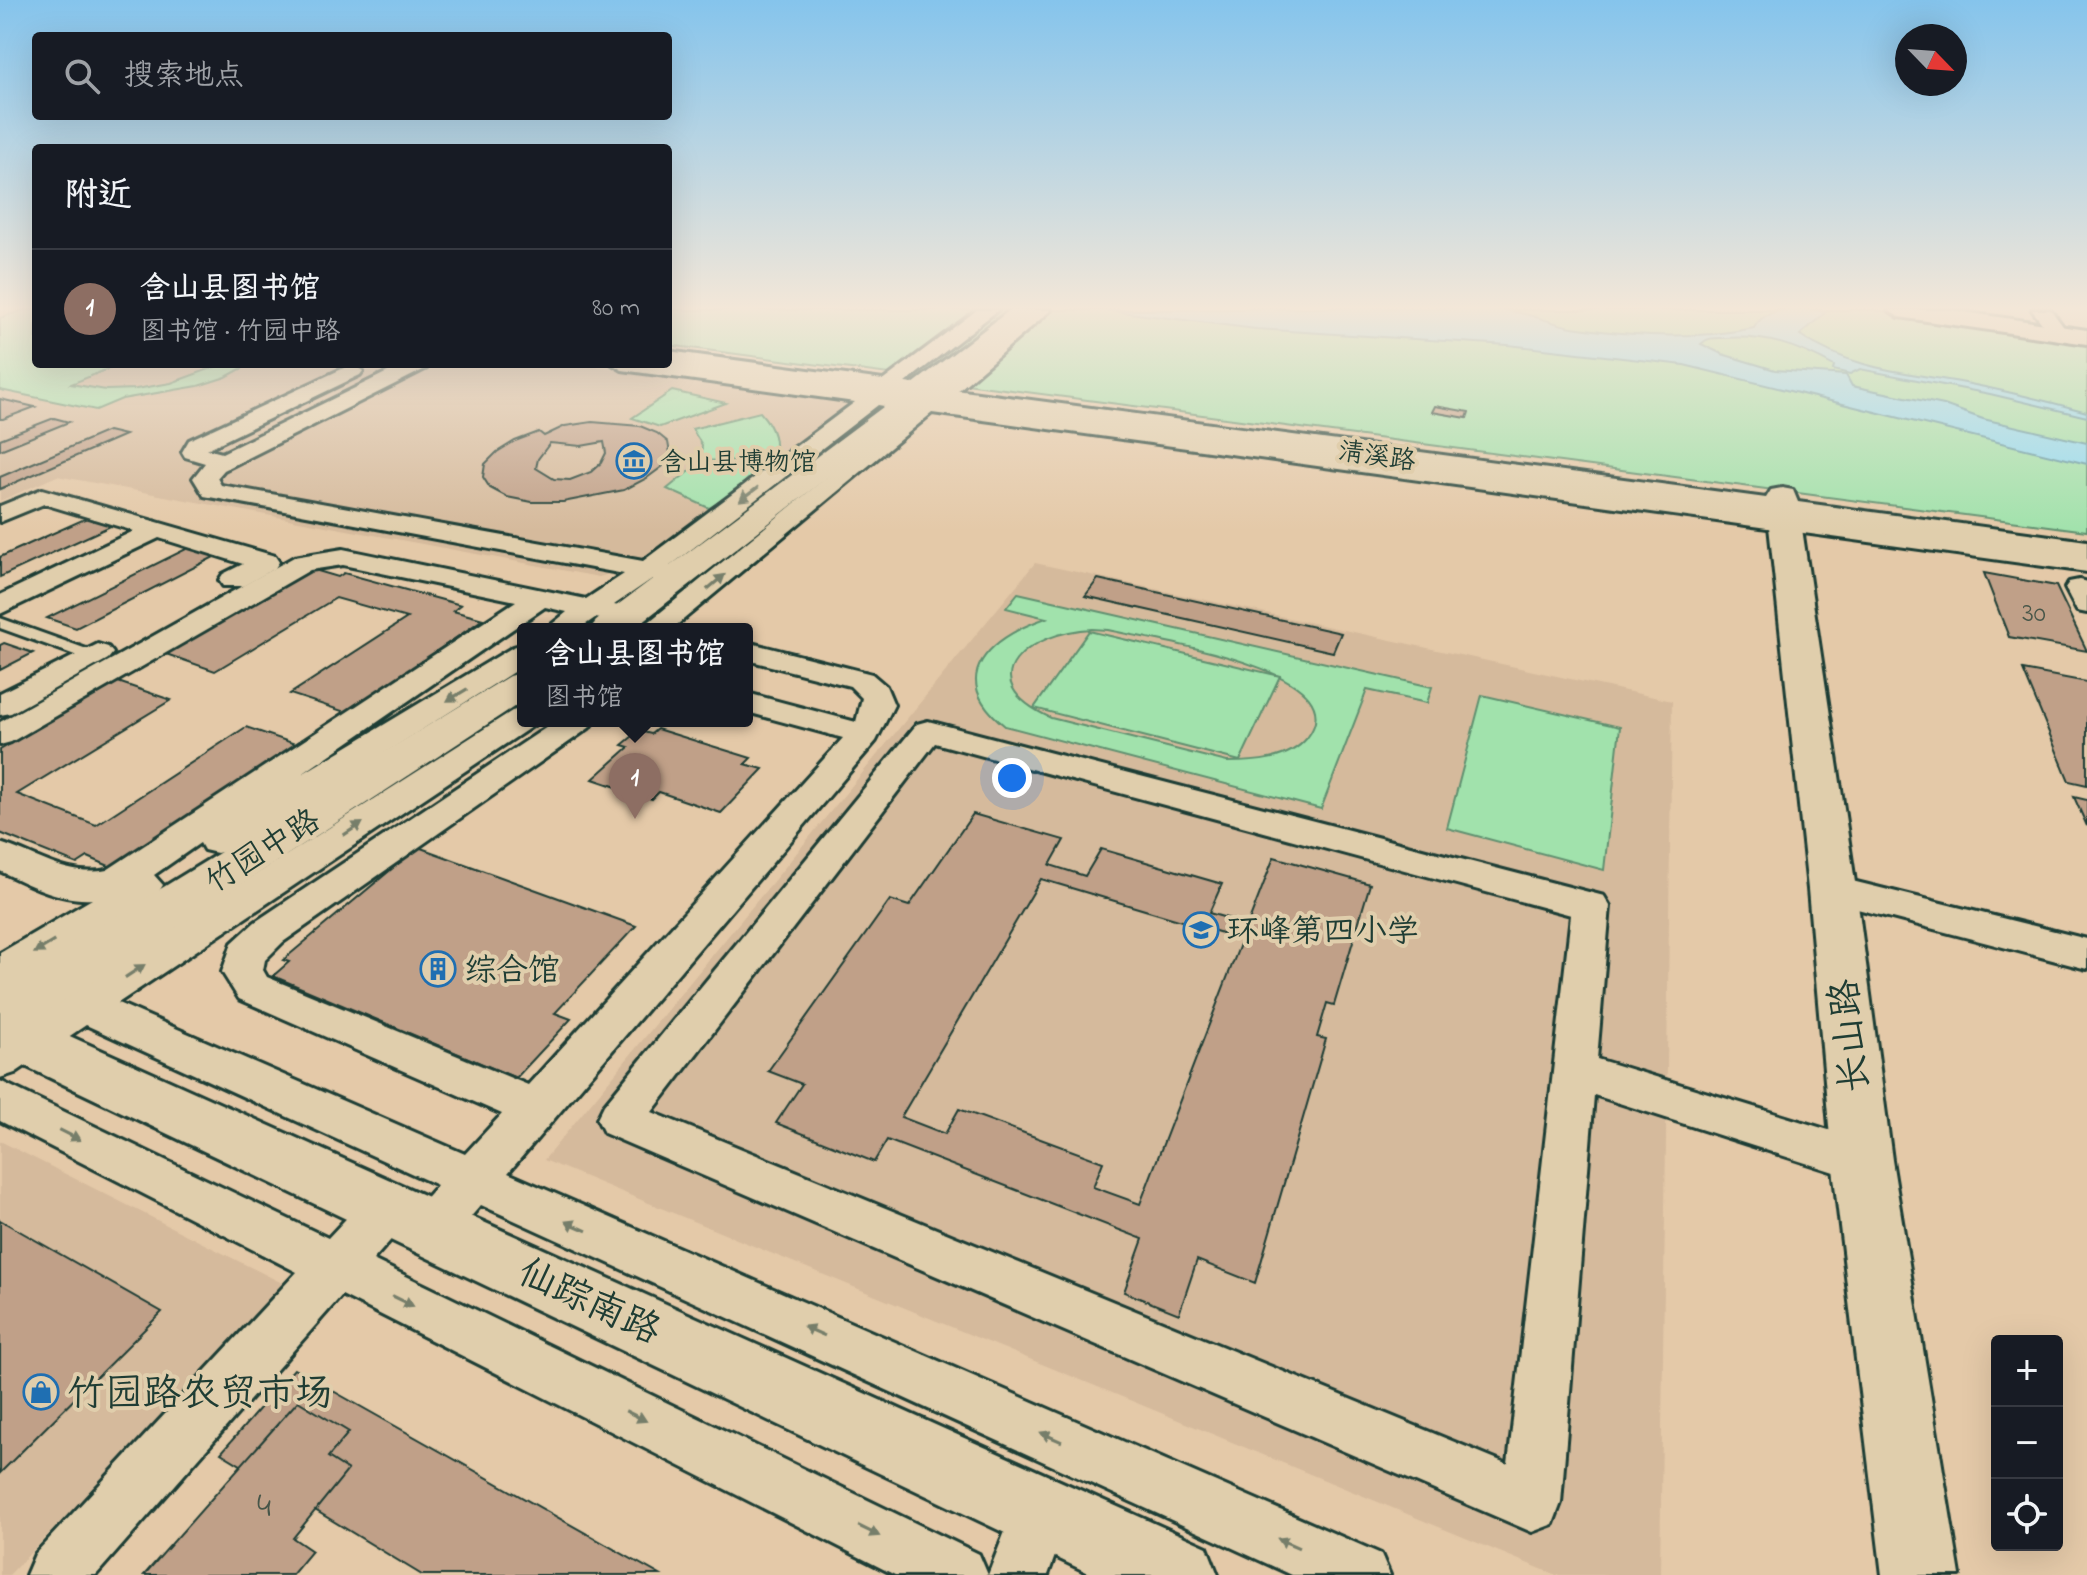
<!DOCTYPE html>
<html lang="zh">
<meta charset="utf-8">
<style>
body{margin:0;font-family:"Indie Flower","LXGW WenKai TC",sans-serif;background:#242831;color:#f1f3f6}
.controls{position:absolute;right:24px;bottom:24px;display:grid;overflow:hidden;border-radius:8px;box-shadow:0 8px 32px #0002}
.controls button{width:72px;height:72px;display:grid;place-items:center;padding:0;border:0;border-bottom:2px solid #363941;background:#171b24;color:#f1f3f6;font:40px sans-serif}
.compass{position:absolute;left:1895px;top:24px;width:72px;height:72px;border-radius:50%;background:#171b24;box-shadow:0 8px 32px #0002;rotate:115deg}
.you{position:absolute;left:1012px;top:778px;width:28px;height:28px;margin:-20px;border:6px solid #fff;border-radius:50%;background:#1a73e8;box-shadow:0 0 0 12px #1a73e833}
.badge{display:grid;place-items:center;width:52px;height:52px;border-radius:50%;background:#8c9099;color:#fff;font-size:26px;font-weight:700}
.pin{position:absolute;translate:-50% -66px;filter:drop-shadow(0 2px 4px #0008)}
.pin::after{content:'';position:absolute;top:42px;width:28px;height:24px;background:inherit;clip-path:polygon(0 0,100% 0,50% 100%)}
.popup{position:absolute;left:517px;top:623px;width:236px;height:104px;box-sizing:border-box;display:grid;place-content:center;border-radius:8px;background:#171b24;filter:drop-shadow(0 2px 6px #0005);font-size:26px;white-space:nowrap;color:#9ea1a6}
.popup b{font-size:30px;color:#f1f3f6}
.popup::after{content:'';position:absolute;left:50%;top:100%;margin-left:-16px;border:16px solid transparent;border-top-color:#171b24}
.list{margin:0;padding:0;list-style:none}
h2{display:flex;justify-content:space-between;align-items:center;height:104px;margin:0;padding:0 32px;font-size:34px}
h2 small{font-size:26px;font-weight:400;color:#9ea1a6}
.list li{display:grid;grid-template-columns:52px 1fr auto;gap:24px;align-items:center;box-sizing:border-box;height:120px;padding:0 32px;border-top:2px solid #363941}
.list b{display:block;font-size:30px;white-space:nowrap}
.list p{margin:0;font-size:26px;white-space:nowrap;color:#9ea1a6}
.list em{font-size:26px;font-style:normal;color:#9ea1a6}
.icon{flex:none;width:44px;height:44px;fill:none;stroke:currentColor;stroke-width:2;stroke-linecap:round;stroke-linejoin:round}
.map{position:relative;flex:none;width:2087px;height:1575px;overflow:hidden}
.search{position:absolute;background:#171b24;box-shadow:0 8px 32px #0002;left:32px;top:32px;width:640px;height:88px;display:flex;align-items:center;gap:20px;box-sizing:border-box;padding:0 28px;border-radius:8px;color:#9ea1a6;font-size:30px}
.panel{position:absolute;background:#171b24;box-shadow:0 8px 32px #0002;left:32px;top:144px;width:640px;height:224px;border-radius:8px}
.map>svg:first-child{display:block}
.built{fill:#d5ba9c}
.green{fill:#a1e2ac;stroke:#609070;stroke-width:2;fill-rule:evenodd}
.water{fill:#91dcf2;stroke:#639ca6;stroke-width:2}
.building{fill:#c0a088;stroke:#1f3d34;stroke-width:2;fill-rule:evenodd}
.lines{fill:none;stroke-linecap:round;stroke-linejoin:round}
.lane-casing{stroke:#1f3d34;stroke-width:6}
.street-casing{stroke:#1f3d34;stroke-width:6}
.secondary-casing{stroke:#1f3d34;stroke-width:6}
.lane{fill:#e0ceac;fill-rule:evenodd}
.street{fill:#e0ceac;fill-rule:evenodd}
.secondary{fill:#e0ceac;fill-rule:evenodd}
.oneway{fill:#767e6a}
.labels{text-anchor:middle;stroke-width:8;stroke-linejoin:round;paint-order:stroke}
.far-street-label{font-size:26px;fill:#1f3d34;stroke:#e0ceac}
.far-poi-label{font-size:26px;fill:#1f3d34;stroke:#e0ceac;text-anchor:start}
.number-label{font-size:28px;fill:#475649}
.street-label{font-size:32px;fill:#1f3d34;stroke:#e0ceac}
.poi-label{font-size:32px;fill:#1f3d34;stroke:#e0ceac;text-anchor:start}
.near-number-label{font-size:34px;fill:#475649}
.near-street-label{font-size:38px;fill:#1f3d34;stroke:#e0ceac}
.near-poi-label{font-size:38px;fill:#1f3d34;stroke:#e0ceac;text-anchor:start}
</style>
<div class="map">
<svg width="2087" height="1575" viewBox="0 0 2087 1575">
<rect width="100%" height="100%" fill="#e4c9a8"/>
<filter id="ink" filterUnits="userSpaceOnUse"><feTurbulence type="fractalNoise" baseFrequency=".0125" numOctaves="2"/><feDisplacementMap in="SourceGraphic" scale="16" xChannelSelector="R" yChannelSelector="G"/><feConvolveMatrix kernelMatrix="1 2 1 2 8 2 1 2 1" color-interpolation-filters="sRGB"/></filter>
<g filter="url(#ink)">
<!-- built -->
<g class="built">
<polygon points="0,310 36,310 36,364 578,364 847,401 853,405 660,559 599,577 57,476 0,501"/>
<polygon points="1035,563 1672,701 1660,1575 1556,1575 544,1160"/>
<polygon points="0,1141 288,1286 9,1575 0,1575"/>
</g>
<!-- green -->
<g class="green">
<polygon points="24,310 36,310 36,364 120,364 71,384 106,390 136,389 171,383 223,364 250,364 226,377 198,386 122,399 96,410 0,390 0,318"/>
<polygon points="668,310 1875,310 2087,341 2087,531 668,345"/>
<polygon points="672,391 726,403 660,427 632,418"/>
<path d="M760,412C774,428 779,442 772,463L701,460L702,445L692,429Z"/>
<polygon points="699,463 761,467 731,495 709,508 667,489"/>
<path d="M1018,593L1432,687L1427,703L1367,690L1321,809L1005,726C943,676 992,637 1046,618L1006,608ZM1092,629L1108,630C1144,639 1361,668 1307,738C1288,761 1254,762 1227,762L1051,718C966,679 1030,632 1092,629Z"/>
<polygon points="1089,631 1280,676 1240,761 1034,708"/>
<polygon points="1482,695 1620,727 1604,870 1447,828"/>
</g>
<!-- water -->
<path class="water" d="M1105,310C1237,310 1369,305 1501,310C1526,311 1548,323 1572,327C1630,336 1696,340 1754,328C1766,304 1803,308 1826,312L1800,335C1852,370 1905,372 1965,383C2006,391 2047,401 2087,412V417L1990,394L1860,369L1850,374L1833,370L1834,366C1798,346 1766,335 1725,338C1715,338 1708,337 1701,344L1722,354L1775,370L1846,375L1852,386L1944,405L1983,419L2087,443V464L1684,365L1508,345L1256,329Z"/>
<!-- building -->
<g class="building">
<polygon points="0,399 35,407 3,419 0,419"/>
<polygon points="1435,406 1469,412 1467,418 1432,412"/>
<polygon points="54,418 69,422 0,450 0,439"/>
<path d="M592,422L640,426L657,433L668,442L670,453L663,466L647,478L624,490L563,502H532L507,497L490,488L483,477L485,464L497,452L515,441L539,432L544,436L565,426ZM604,442L606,453L601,463L591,472L570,480L554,479L536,468L538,459L550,443L581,446Z"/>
<polygon points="108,431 125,435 0,489 0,477"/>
<polygon points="89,517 115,524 0,577 0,557"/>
<polygon points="190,547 218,555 76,628 47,618"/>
<polygon points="311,569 338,577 344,573 461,605 453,611 483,619 348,713 290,694 407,618 336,598 215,671 163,653"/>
<polygon points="1984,573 2056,586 2087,651 2009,637"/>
<polygon points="1098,579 1341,633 1333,652 1085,596"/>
<polygon points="4,643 33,653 0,670 0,645"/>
<polygon points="2023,670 2087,682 2087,785 2069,781"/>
<polygon points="118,682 171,700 17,794 96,825 246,727 304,747 123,872 88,857 77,864 0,833 0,750"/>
<polygon points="657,729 751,758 745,764 763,769 721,813 659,792 652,799 593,779 629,747 622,745 639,731 651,734"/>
<polygon points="2074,797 2087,800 2087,826"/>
<path d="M973,814L1064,840L1050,865L1085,876L1101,849L1222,884L1209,913L1248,924L1274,857L1370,884L1334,1005L1327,1003L1317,1037L1326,1039L1255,1283L1197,1260L1179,1314L1124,1292L1143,1239L887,1140L874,1162L776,1123L802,1084L768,1071L890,900L909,906ZM1041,879L1242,939L1140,1204L1093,1187L1103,1162L959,1109L945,1134L901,1117Z"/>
<polygon points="418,847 636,926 555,1013 571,1019 516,1078 273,976 289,962 283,960"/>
<polygon points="0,1220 162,1312 0,1473"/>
<polygon points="294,1369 660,1575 422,1575 221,1453"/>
<polygon points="298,1401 349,1432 328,1457 348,1470 293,1538 312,1551 292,1575 144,1575"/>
</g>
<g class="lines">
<defs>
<polygon id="lane" points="0,618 98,653 100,656 98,659 86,659 0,628"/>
<g id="street">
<path d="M977,310H998L891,394L923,399L1031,310H1051L945,402L2087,556V572L932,413L672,629H640L909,410L878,405L670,566L691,570L694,576L691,582L681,584L652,579L614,605L638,610L642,616L638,622L628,624L595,618L579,629H546L567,612L545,607L302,774L513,647L523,644V666L230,850L217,853L204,850L200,843L154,875L163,885L157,894L39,969L80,987L512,711L523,708V721H537L534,725L118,1003L465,1154L502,1114L239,999L222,972L232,943L255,922L556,721H594L589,728L283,942L265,960L263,970L267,977L528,1085L843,738L747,712V693L856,722L862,698L850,686L747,660V642L872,674L886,686L894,705L876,741L508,1173L1381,1554L1390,1575H1292L481,1205L448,1243L431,1250L414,1243L407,1227L414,1211L437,1185L86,1025L15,1073L0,1078V1038L47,1008L4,988L0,990V953L92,899C60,901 29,885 0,871V843C37,854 67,878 107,870L516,601L343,565L310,570L11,742L0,745V722L294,557L343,549L586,599L624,574L204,496L193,478L205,463L185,457L182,452L189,440L346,367L353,365L363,371L360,375L207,449L222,453L404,364H430L427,368L224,470L217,478L221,485L643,561L855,402L622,370L612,364H666L869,391Z"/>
<polygon points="2032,310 2051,310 2068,333 2066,337 2052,337"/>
<polygon points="42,489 275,556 279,562 275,568 243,586 223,586 219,580 223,574 243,564 159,538 0,614 0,595 134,531 44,504 0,522 0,506"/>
<polygon points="2079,580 2087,582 2087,613 2077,611 2065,588 2069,582"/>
<polygon points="98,644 108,647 113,653 108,659 11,713 0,715 0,693"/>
<path d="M928,721L1604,896L1610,906L1597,1059L1878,1145L1885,1160L1878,1175L1862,1181L1594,1095L1561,1503L1553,1524L1532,1532L604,1133L597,1119L604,1105L917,724ZM935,743L1571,915L1508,1464L652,1112Z"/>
<polygon points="1832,876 2087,939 2087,969 1819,899 1813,889 1819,879"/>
<polygon points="0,1081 328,1238 371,1192 388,1186 405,1192 412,1208 405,1224 373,1260 979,1554 988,1575 1022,1488 1043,1480 1064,1488 1072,1509 1048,1575 895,1575 342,1295 96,1575 26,1575 35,1554 297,1272 0,1121"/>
</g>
<g id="secondary">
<polygon points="1010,310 1036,310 941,388 1766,498 1771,490 1782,488 1793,490 1798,502 2087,541 2087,561 1801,522 1856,889 1892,1160 1960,1575 1882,1575 1832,1160 1808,889 1768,517 924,402 633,629 590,629 596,621 895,398 659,364 668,364 668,351 913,384"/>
<polygon points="1888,310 1950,310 2087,330 2087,344 1899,317"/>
<polygon points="523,672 523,701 34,1020 1207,1547 1218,1575 1093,1575 0,1054 0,987 509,676"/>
</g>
</defs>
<!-- lane casing -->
<use href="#lane" class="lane-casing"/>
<!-- street casing -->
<use href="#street" class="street-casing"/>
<!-- secondary casing -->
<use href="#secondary" class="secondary-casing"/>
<!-- lane -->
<use href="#lane" class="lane"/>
<!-- street -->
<use href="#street" class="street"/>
<!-- secondary -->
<use href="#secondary" class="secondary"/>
</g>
<!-- one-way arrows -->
<defs><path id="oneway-solid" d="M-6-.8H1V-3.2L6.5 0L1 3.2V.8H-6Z" transform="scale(2)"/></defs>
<g class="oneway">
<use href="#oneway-solid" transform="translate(749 494) rotate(143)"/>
<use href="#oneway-solid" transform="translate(716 582) rotate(-40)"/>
<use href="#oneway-solid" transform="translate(457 695) rotate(149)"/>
<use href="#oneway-solid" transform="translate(353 829) rotate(-33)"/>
<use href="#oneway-solid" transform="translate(44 947) rotate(149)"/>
<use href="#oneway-solid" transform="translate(135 971) rotate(-33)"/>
<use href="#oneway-solid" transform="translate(70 1135) rotate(27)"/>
<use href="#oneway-solid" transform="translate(576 1226) rotate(-156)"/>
<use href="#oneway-solid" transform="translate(403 1301) rotate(26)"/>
<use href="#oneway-solid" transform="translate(814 1331) rotate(-156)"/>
<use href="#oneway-solid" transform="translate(636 1416) rotate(26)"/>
<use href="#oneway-solid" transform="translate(1051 1437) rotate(-156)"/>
<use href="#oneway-solid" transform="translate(869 1531) rotate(26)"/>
<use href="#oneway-solid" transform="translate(1288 1543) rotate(-156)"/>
</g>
</g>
<!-- sky -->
<linearGradient id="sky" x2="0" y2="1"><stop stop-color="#85c4ec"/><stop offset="0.58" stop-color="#f3e7d8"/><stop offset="1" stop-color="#f3e7d8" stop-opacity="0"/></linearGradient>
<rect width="2087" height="531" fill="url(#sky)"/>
<!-- icons -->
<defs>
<symbol id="museum-ring" viewBox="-11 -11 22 22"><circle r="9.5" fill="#e0ceac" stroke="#1f6fb2" stroke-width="1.5"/><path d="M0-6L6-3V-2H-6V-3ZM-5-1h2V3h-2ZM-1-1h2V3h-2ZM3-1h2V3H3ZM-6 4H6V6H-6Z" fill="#1f6fb2"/></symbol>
<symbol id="school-ring" viewBox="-11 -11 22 22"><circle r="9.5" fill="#e0ceac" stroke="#1f6fb2" stroke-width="1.5"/><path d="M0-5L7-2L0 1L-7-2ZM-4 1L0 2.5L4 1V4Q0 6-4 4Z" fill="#1f6fb2"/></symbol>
<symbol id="building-ring" viewBox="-11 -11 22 22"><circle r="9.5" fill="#e0ceac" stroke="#1f6fb2" stroke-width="1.5"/><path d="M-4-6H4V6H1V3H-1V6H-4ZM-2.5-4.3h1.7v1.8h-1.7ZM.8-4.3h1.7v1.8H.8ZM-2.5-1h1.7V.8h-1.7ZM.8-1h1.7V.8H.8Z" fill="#1f6fb2"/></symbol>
<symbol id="shop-ring" viewBox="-11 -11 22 22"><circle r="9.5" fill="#e0ceac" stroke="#1f6fb2" stroke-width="1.5"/><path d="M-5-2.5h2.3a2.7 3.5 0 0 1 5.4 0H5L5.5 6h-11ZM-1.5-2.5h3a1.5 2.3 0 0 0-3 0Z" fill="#1f6fb2"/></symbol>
</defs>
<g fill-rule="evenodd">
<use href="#museum-ring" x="614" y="441" width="40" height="40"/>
<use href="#school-ring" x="1181" y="910" width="40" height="40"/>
<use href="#building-ring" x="418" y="949" width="40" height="40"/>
<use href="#shop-ring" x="21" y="1372" width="40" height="40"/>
</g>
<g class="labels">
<!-- far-street labels -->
<g class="far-street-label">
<text transform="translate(1377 455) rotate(8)" y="9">清溪路</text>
</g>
<!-- far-poi labels -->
<g class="far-poi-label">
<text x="660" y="470">含山县博物馆</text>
</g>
<!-- number labels -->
<g class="number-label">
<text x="2034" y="621">30</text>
</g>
<!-- street labels -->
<g class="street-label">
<text transform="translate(262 850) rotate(-32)" y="11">竹园中路</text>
</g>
<!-- poi labels -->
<g class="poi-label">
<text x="1227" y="941">环峰第四小学</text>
<text x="464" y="980">综合馆</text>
</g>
<!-- near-number labels -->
<g class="near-number-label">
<text x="264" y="1516">4</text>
</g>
<!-- near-street labels -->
<g class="near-street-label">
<text transform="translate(1848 1036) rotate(-96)" y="13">长山路</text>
<text transform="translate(590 1300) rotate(25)" y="13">仙踪南路</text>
</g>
<!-- near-poi labels -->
<g class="near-poi-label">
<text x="67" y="1405">竹园路农贸市场</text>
</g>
</g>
</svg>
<div class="controls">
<button>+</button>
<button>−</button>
<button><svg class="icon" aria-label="locate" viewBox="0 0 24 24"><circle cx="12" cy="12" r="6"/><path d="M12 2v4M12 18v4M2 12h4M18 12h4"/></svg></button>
</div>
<svg class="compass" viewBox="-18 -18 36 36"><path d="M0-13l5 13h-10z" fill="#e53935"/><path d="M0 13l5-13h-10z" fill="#9ea1a6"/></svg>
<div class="you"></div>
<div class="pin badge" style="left:635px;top:819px;background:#8d6e63">1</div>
<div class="popup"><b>含山县图书馆</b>图书馆</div>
<div class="search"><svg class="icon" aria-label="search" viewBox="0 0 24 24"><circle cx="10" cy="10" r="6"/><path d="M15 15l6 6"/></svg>搜索地点</div>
<section class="panel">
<h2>附近<small></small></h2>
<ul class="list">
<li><span class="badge" style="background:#8d6e63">1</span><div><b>含山县图书馆</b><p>图书馆 · 竹园中路</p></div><em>80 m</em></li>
</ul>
</section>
</div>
